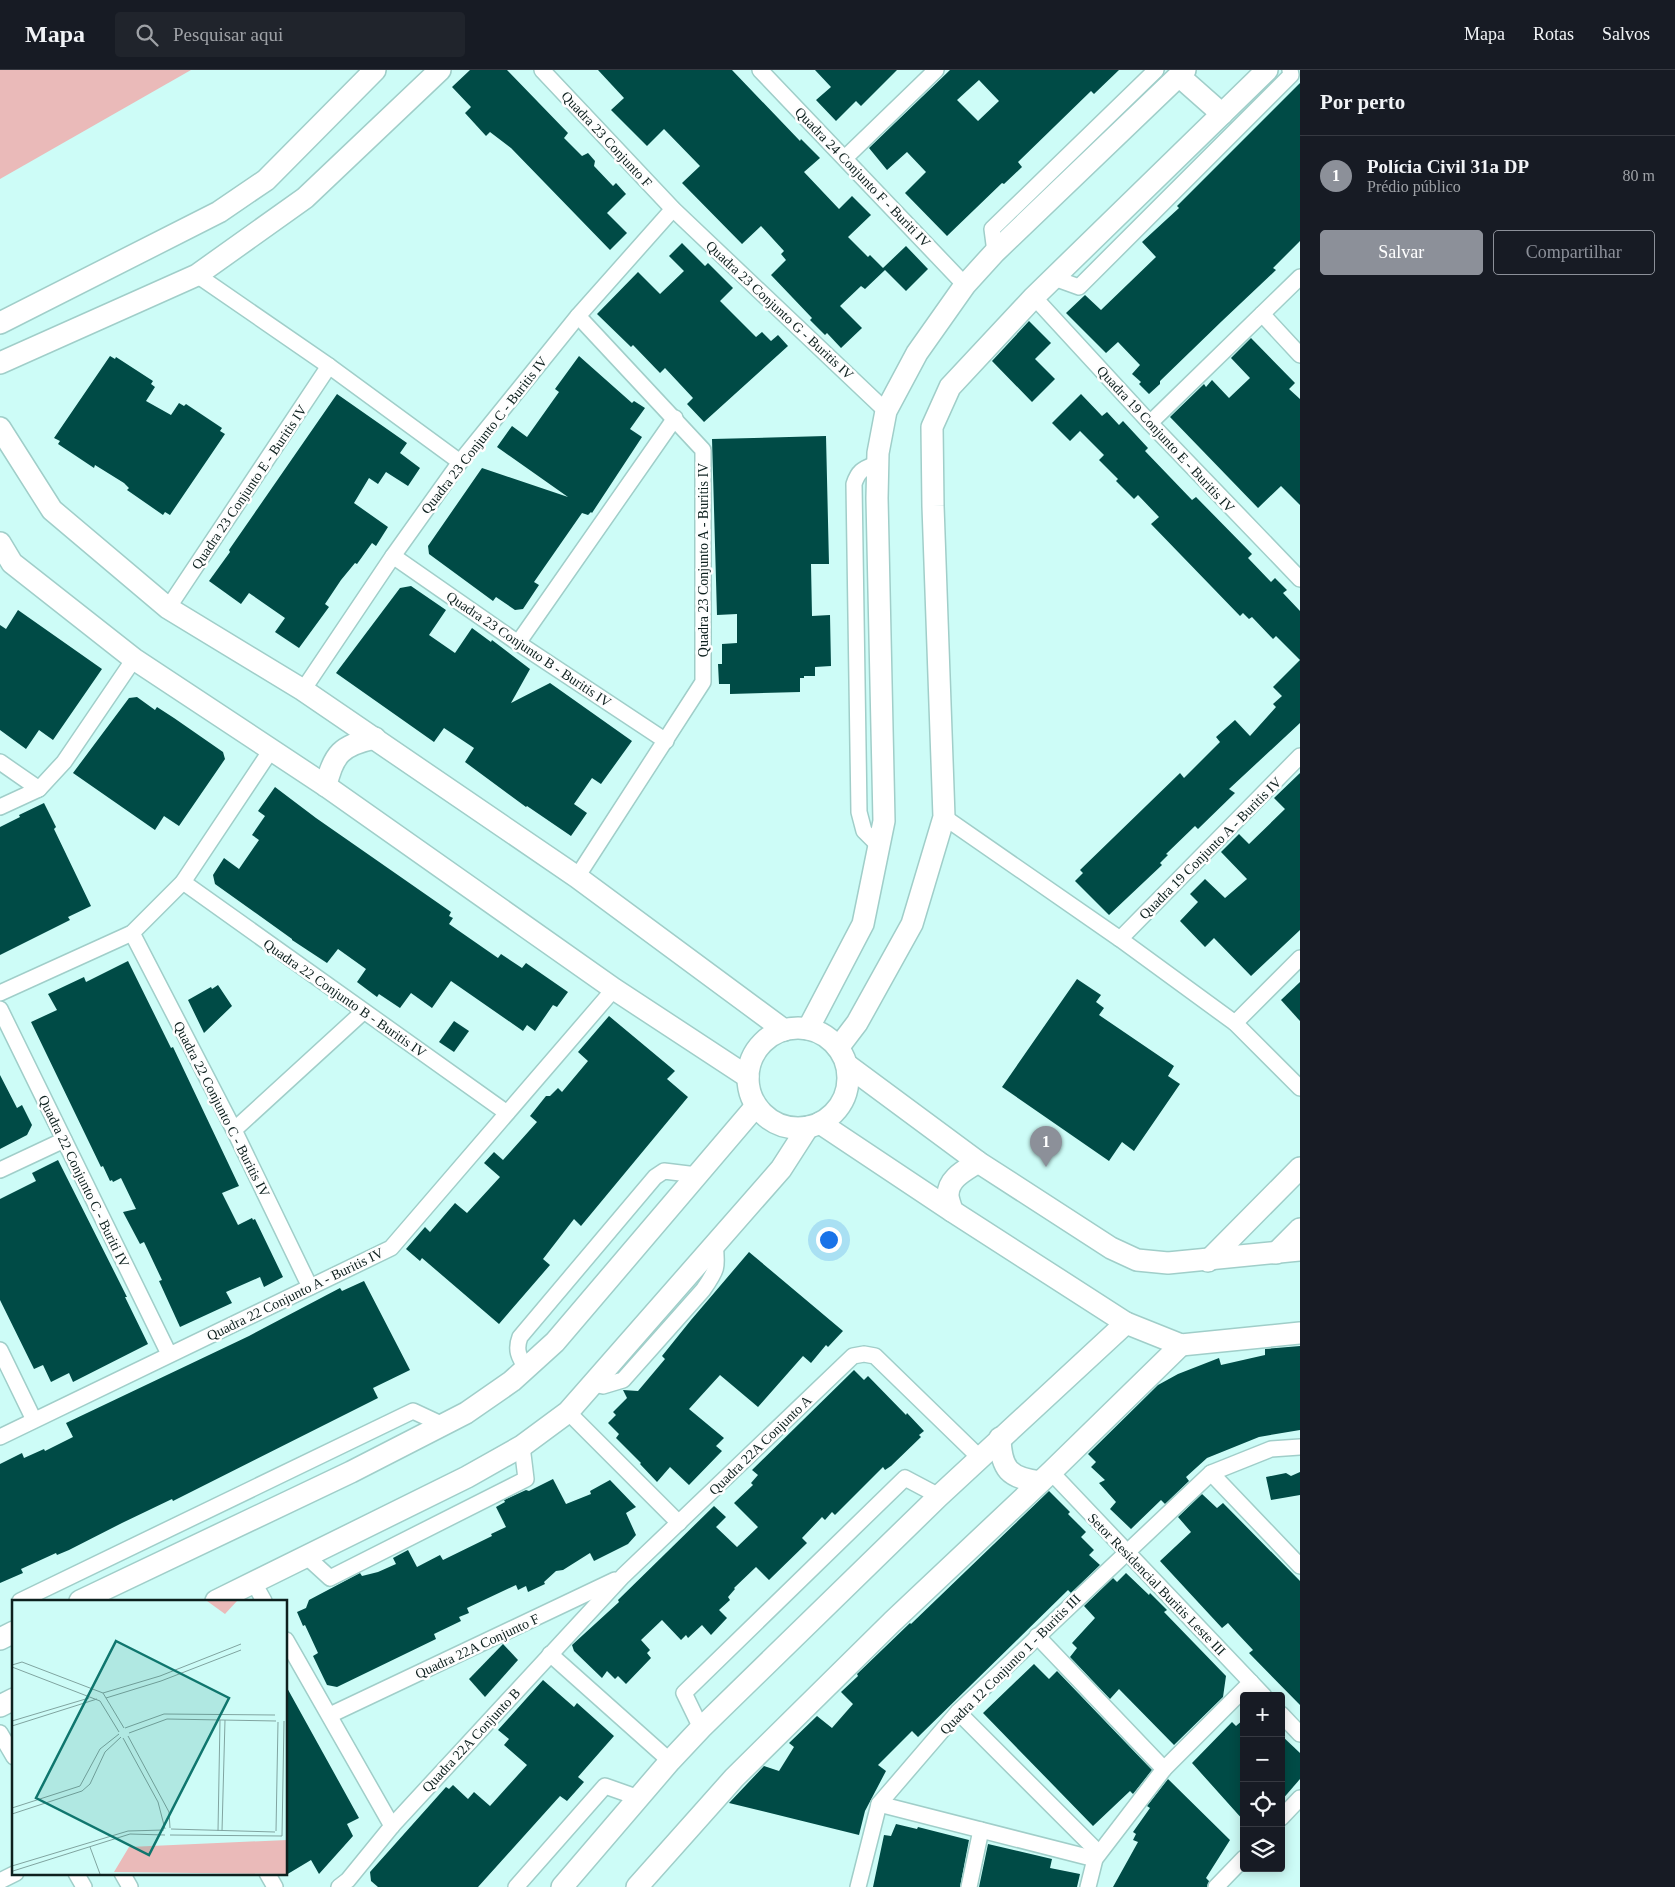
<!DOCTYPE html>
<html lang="pt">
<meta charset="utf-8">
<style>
body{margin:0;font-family:"Times New Roman",serif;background:#20242c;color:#f1f3f6}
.controls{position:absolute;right:15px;bottom:15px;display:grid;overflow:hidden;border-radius:5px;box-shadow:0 2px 12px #0003}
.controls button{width:45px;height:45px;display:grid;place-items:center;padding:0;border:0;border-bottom:1px solid #363941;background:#171b24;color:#f1f3f6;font:25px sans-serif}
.you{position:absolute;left:828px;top:1169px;width:18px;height:18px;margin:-12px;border:4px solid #fff;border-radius:50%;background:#1a73e8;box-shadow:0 0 0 8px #1a73e833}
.badge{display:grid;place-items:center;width:32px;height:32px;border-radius:50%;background:#8c9099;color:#fff;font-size:16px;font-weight:700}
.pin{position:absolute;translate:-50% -41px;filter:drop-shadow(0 1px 2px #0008)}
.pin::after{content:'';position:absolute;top:26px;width:18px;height:15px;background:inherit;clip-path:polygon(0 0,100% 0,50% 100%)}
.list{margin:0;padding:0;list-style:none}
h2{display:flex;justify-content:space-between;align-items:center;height:65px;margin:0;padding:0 20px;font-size:21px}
h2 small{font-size:16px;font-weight:400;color:#9ea1a6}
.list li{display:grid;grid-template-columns:32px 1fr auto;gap:15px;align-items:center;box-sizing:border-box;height:80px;padding:0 20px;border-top:1px solid #363941}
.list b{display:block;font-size:19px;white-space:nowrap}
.list p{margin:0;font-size:16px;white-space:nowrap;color:#9ea1a6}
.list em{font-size:16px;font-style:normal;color:#9ea1a6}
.actions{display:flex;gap:10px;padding:15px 20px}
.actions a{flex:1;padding:11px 0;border:1px solid #8c9099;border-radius:5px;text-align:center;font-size:18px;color:#8c9099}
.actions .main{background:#8c9099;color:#fff}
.icon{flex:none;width:28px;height:28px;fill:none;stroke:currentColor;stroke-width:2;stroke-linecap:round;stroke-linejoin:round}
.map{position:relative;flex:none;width:1300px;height:1817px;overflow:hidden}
header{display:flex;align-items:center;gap:30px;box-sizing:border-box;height:70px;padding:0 25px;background:#171b24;border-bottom:1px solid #363941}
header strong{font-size:24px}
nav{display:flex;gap:28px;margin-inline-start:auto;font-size:18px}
.search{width:350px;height:45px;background:#20242c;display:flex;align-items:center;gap:12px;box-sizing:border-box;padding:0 18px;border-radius:5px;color:#9ea1a6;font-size:19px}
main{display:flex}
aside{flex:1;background:#171b24}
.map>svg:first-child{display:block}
.green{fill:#eabab9}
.building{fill:#004b46;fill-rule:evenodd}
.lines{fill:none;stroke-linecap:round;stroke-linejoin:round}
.street-casing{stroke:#a0cec9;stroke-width:18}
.secondary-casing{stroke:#a0cec9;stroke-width:24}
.street{stroke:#fff;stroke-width:15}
.secondary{stroke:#fff;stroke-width:21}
.labels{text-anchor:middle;stroke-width:5;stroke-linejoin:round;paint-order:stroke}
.street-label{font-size:14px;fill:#0d201e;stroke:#fefefe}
.inset-road{fill:none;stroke:#80a4a0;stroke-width:1}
.view{fill:#0f766e;fill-opacity:0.15;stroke:#0f766e;stroke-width:2.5}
.inset-edge{fill:none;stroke:#0d201e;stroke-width:2.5}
</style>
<header>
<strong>Mapa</strong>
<div class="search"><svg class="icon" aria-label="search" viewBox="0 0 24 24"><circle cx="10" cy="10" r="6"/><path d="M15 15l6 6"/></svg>Pesquisar aqui</div>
<nav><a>Mapa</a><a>Rotas</a><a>Salvos</a></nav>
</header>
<main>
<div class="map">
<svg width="1300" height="1817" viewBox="0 0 1300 1817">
<rect width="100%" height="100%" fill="#cdfcf7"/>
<!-- green -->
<polygon class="green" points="0,0 191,0 0,109"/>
<!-- building -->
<g class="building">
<polygon points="470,0 507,0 568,63 564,68 582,86 588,83 595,91 594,96 613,116 616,113 626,124 607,143 627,163 610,180 511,78 490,62 486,66 465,43 471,37 452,17"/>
<polygon points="598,0 732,0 800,71 801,69 820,88 804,102 839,139 852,126 871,145 848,167 868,187 870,185 883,198 906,176 928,199 906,221 885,200 865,219 861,216 840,236 862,258 841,278 827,263 825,265 810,250 812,248 771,205 786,190 781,184 784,181 761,156 742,174 682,113 700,96 664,59 647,76 611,40 624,28"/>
<polygon points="815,0 897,0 861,36 856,31 836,51 816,30 831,17"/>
<path d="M950,0H1119L1094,24L1091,21L1018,92L1022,97L1004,114L1002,113L947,166L905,123L926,102L907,82L887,100L869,78ZM979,10L999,31L978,51L957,30Z"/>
<polygon points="1300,13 1300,171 1273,198 1276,200 1222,251 1160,311 1160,314 1149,324 1139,314 1141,312 1132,304 1140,295 1118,272 1106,283 1066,243 1085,225 1101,240 1156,187 1142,172 1179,138 1177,136"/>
<polygon points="682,173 705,196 708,193 733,218 720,231 756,267 762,262 771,271 778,265 788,276 704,352 687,334 693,328 665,298 660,303 633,275 631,277 597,244 638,202 660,224 684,201 669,186"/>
<polygon points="1029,251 1051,273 1035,289 1055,309 1032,332 992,291"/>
<polygon points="1251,268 1295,313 1289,319 1300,329 1300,435 1281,416 1258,438 1170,347 1204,314 1206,317 1212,310 1229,328 1250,308 1231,288"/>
<polygon points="110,286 115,289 116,287 153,311 151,314 155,317 146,331 171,345 179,333 184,336 186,334 222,358 220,361 225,364 170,445 165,442 163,445 127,420 129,418 124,413 95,395 94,398 58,374 60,371 54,368"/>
<polygon points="579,286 632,333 634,331 645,338 630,359 642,367 592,443 591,442 588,445 582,443 534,512 539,515 523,539 515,540 496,527 493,531 429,484 428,476 482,398 568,427 497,377 512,356 527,367 559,322 555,319"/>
<polygon points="337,324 407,373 400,383 420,398 408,416 386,402 378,414 369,408 354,433 388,457 376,476 372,473 357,494 355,493 341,510 325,534 329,537 299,578 275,562 285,548 249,523 241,534 209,511 230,482 229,480 231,477"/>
<polygon points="1081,324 1102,346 1107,342 1119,355 1123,351 1148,378 1145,381 1192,430 1196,427 1252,484 1248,488 1271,512 1275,508 1287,520 1283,523 1300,541 1300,590 1276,566 1273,569 1252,547 1249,549 1243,543 1240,546 1151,454 1159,447 1138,425 1134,429 1116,411 1118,409 1099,390 1104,385 1080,361 1070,371 1052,353"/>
<polygon points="826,366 829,494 811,494 812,546 830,545 831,596 815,597 815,606 804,606 804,608 800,608 800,622 730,624 730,614 719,614 718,594 722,594 722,574 737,573 737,544 717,545 712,369"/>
<polygon points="411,516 446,540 429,565 455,583 472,558 491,572 492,570 530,599 511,633 550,613 632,671 601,714 592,708 574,734 587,743 571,766 527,736 526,737 465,692 474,678 444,658 434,672 336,603 400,518"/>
<polygon points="18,540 102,599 53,670 39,660 26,679 0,660 0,555 6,559"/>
<polygon points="1300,590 1300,653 1229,719 1235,723 1198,759 1195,756 1166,784 1168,785 1160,793 1162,795 1109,845 1075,811 1083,803 1080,800 1180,703 1184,708 1220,672 1216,667 1235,650 1250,666 1276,637 1273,634 1282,626 1273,617"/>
<polygon points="137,627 155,640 157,637 174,648 223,682 225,689 179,756 164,746 155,760 73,703 129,628"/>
<polygon points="1300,703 1300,860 1251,906 1214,868 1205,877 1180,851 1198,832 1190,824 1205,809 1225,828 1247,809 1221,782 1239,764 1249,774 1285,739 1274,728"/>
<polygon points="275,717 316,748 451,842 449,846 453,848 449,854 498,888 501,884 522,898 526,893 568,922 557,937 553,935 535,961 527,955 523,961 451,911 432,938 411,923 400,938 379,924 377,927 357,912 366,899 338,879 327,893 292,870 292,869 215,814 213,805 224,788 239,799 259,770 252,765 265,746 258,741"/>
<polygon points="44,733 56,757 54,759 91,836 68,847 70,850 0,885 0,757 20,747 19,745"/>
<polygon points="128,891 171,978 173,977 239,1116 222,1123 238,1155 252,1148 253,1150 255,1149 283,1207 264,1217 260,1207 226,1222 232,1233 180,1257 159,1211 162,1210 144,1172 140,1174 123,1142 136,1139 121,1108 113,1112 112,1110 110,1111 103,1096 101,1097 31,952 57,940 48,924 84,907 86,912"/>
<polygon points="1077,909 1101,925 1096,932 1104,938 1099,945 1174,996 1168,1006 1180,1014 1134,1081 1122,1072 1109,1091 1002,1017"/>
<polygon points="1300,912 1300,951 1281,930"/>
<polygon points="218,915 232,936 204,963 188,930 211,917 212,919"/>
<polygon points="609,946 675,1001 667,1009 688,1027 581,1156 574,1149 543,1189 550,1195 499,1254 422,1188 420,1191 406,1179 425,1157 430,1162 455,1133 467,1143 500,1107 484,1093 494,1082 503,1090 537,1052 530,1046 546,1026 550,1026 558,1018 562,1022 588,991 578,982"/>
<polygon points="454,951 469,961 454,982 439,972"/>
<polygon points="0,1005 17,1038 22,1035 32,1055 27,1065 0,1079"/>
<polygon points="58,1090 127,1227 125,1227 148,1274 73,1312 69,1303 51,1312 43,1295 34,1299 0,1230 0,1129 36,1111 32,1103"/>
<polygon points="749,1182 843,1261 828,1277 826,1275 811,1293 803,1286 758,1337 720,1305 689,1339 724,1368 716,1376 722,1381 689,1415 670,1397 657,1412 640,1394 641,1393 616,1368 619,1364 608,1353 616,1345 613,1342 627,1328 623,1320 638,1321 665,1289 662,1286 691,1250"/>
<polygon points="364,1211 410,1300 373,1318 378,1328 173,1431 172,1429 122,1453 69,1480 57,1485 56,1483 21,1499 23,1503 0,1513 0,1394 22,1383 24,1388 44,1379 45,1381 73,1367 66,1353 249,1266 340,1218 342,1221"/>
<polygon points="1300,1276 1300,1360 1259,1367 1207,1388 1186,1407 1189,1411 1165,1434 1161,1430 1131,1459 1110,1439 1116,1432 1099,1413 1105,1410 1091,1397 1096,1392 1088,1384 1158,1315 1178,1304 1219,1288 1221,1295 1265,1285 1265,1279"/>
<polygon points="854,1300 864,1310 868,1306 906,1345 907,1343 924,1361 919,1365 921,1367 891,1396 885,1400 883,1397 835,1445 832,1442 825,1450 822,1447 802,1468 807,1473 769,1510 756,1497 734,1518 735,1519 728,1527 730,1530 719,1540 727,1548 711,1565 702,1555 688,1568 686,1565 681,1570 662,1550 641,1570 650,1580 647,1583 651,1588 626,1614 618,1606 615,1609 607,1601 602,1608 574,1581 572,1575 619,1532 618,1530 714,1436 726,1447 716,1457 737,1477 758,1457 734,1433 753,1415 751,1413 758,1405 752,1400"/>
<polygon points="1300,1402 1300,1425 1271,1430 1266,1407 1286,1403 1291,1406"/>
<polygon points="553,1409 566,1434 591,1424 590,1421 610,1410 636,1437 626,1443 636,1465 628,1474 594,1491 590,1483 563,1500 556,1501 544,1512 545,1514 528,1522 526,1516 518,1520 516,1515 467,1538 469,1543 459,1547 461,1551 434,1564 436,1569 337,1617 327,1615 313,1586 318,1583 305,1555 303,1556 297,1542 306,1538 309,1530 360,1503 362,1506 378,1502 396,1494 393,1488 408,1480 417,1497 440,1485 443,1490 492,1466 491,1464 506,1457 496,1437 505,1432 504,1430 526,1420 529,1421"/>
<polygon points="1049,1421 1070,1442 1068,1444 1086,1462 1081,1467 1094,1480 1089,1485 1100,1495 1071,1523 1068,1520 918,1667 912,1661 878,1695 886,1701 865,1741 859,1765 729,1733 764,1696 779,1701 794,1677 789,1673 817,1646 832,1658 853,1634 841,1622 858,1606 857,1604 910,1553 911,1554"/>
<polygon points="1202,1424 1217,1438 1223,1433 1300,1511 1300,1635 1249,1583 1253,1580 1237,1563 1228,1553 1222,1558 1160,1491 1191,1462 1178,1447"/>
<polygon points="1126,1503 1149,1525 1150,1523 1167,1540 1164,1542 1226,1606 1223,1627 1174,1675 1119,1619 1110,1629 1070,1587 1077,1578 1072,1573 1095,1548 1084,1536 1113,1508 1117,1512"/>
<polygon points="503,1574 518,1590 485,1627 469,1609"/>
<polygon points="1034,1594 1049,1609 1057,1601 1152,1700 1133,1724 1130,1721 1093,1756 983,1643"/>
<polygon points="543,1610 574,1637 577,1633 614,1666 578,1707 584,1712 567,1731 560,1726 478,1817 378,1817 371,1811 370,1802 446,1717 449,1719 453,1715 468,1729 474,1722 490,1736 527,1695 504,1675 509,1669 498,1660"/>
<polygon points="286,1616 359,1748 347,1754 353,1766 319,1804 311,1790 286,1805"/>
<polygon points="1244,1649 1244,1751 1192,1693 1232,1652 1236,1656"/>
<polygon points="1281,1665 1300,1683 1300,1709 1281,1731"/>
<polygon points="1168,1709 1230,1770 1206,1808 1209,1811 1207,1817 1113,1817 1138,1772 1133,1770 1136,1764 1133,1762 1150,1738 1147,1736"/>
<polygon points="896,1754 917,1759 918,1757 969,1770 960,1817 873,1817 884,1765 891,1766"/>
<polygon points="988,1774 1052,1789 1050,1798 1080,1804 1077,1817 979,1817"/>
</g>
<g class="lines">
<defs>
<g id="street">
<polyline points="542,0 673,139 886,341"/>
<polyline points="760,0 965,215"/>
<polyline points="845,88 936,0"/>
<polyline points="995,182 992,159 1156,0"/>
<polyline points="197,205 329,296 460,392"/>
<polyline points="1054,208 1079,217 1291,5 1290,0"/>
<polyline points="1034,227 1150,353 1300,509"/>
<polyline points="1262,244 1300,285"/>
<polyline points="1150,353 1300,207"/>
<path d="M878,393C864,399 859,399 854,414L859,742L864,761L879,776"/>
<polyline points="393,486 518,573 666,671"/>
<polyline points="168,538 329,296"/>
<polyline points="518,573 675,348"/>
<polyline points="303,620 393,486 460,392 578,246 673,139"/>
<polyline points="0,692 39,719"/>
<polyline points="0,737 39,719 64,692 134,589"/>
<polyline points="944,747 1120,869 1235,953 1300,1018"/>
<polyline points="577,807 703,612 703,380 578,246"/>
<polyline points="183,812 507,1043"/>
<polyline points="132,863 234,1060 310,1217"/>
<polyline points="1120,869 1300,686"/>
<polyline points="0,923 132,863 183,812 271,680"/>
<polyline points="0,939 169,1284"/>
<polyline points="1235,953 1300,888"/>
<polyline points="234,1060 363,942"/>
<polyline points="0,1100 64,1070"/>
<polyline points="0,1280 34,1350"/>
<path d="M526,1298C519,1287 515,1280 520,1267L655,1107L664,1101L697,1105"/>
<path d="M593,1314L603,1316L623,1310L703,1220C717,1200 718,1198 715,1174"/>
<polyline points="568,1342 679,1453"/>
<polyline points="0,1367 391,1178 614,919"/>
<polyline points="1051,1402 1264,1626"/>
<polyline points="1211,1403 1300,1496"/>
<polyline points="307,1487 330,1508 526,1409 522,1376"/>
<polyline points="254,1513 264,1531"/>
<polyline points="20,1531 413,1341 443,1355"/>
<polyline points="1037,1566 1164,1699"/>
<polyline points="286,1570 392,1756"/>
<polyline points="550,1584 670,1691"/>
<polyline points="958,1642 1099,1783"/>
<polyline points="1281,1644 1300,1664"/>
<polyline points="330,1645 615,1510"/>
<polyline points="701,1658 684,1623 905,1408 939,1426"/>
<polyline points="0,1663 14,1687"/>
<polyline points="879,1734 1095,1789"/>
<polyline points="1281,1748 1300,1728"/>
<polyline points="76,1803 84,1817"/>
<polyline points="122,1803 130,1817"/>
<polyline points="267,1803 275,1817"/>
<polyline points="0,1811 16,1803"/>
<polyline points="339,1817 348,1810 392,1756 623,1506 853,1286 864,1284 875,1286 979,1387"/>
<polyline points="516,1817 605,1716 639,1728"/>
<polyline points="858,1817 879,1734 958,1642 1211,1403 1271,1379 1300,1377"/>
<polyline points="969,1817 981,1760"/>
<polyline points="1088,1817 1095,1789 1164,1699 1251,1612"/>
<polyline points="1216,1817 1244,1788"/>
</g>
<g id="secondary">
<polyline points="1179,6 1222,44"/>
<polyline points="0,253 219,142 266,110 375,0"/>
<polyline points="0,293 197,205 305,128 440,0"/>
<polyline points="0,358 52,440 168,538 303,620 577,807 784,960"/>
<polyline points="0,473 12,493 134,589 326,716 614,919 748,1007"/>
<path d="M326,716C333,684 342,675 375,668"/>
<circle cx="798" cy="1008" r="50"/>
<polyline points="808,959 863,854 884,751 877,428 878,383 886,341 917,283 965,215 995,182 1185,0"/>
<polyline points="838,978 857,953 912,854 944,747 933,436 932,357 950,317 1034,227 1267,0"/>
<polyline points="847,995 978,1092 1111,1178 1137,1190 1168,1193 1300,1180"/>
<polyline points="820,1053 952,1141 1126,1253 1181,1275 1300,1263"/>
<path d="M952,1141C951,1136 948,1130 948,1125C948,1108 966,1100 978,1092"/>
<polyline points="1276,1183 1300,1159"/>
<polyline points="1208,1191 1300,1098"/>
<path d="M1000,1368C1001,1399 1009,1408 1040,1412"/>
<polyline points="80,1531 351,1402 466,1343 512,1311 555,1272 756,1036"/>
<polyline points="216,1531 467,1407 522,1376 568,1342 781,1099 808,1057"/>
<polyline points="0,1569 14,1562"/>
<polyline points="0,1636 14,1629"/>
<polyline points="562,1817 670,1691 701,1658 939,1426 1126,1253"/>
<polyline points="637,1817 734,1708 892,1552 1051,1402 1181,1275"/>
</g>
</defs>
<!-- street casing -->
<use href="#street" class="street-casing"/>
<!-- secondary casing -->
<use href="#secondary" class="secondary-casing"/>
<!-- street -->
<use href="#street" class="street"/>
<!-- secondary -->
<use href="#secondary" class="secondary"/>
</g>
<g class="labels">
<!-- street labels -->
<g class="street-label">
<text transform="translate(607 69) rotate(47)" y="5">Quadra 23 Conjunto F</text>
<text transform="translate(863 107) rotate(46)" y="5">Quadra 24 Conjunto F - Buriti IV</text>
<text transform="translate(780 240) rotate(43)" y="5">Quadra 23 Conjunto G - Buritis IV</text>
<text transform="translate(484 365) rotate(-52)" y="5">Quadra 23 Conjunto C - Buritis IV</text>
<text transform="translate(1166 369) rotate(47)" y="5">Quadra 19 Conjunto E - Buritis IV</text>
<text transform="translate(249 417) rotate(-56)" y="5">Quadra 23 Conjunto E - Buritis IV</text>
<text transform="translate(703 490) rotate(-90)" y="5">Quadra 23 Conjunto A - Buritis IV</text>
<text transform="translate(529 579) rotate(34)" y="5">Quadra 23 Conjunto B - Buritis IV</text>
<text transform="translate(1210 778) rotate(-45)" y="5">Quadra 19 Conjunto A - Buritis IV</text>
<text transform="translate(345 928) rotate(35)" y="5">Quadra 22 Conjunto B - Buritis IV</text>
<text transform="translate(222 1039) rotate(63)" y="5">Quadra 22 Conjunto C - Buritis IV</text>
<text transform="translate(84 1111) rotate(64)" y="5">Quadra 22 Conjunto C - Buriti IV</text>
<text transform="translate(295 1224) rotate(-26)" y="5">Quadra 22 Conjunto A - Buritis IV</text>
<text transform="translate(760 1375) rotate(-44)" y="5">Quadra 22A Conjunto A</text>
<text transform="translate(1157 1514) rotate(46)" y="5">Setor Residencial Buritis Leste III</text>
<text transform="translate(477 1576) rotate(-25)" y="5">Quadra 22A Conjunto F</text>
<text transform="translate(1010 1594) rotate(-45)" y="5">Quadra 12 Conjunto 1 - Buritis III</text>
<text transform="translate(471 1670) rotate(-47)" y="5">Quadra 22A Conjunto B</text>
</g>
</g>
<!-- overview -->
<g transform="translate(12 1530)">
<rect width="275" height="275" fill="#cdfcf7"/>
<path d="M195,1H225L213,14ZM275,240V274L102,272L117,247Z" fill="#eabab9"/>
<path class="inset-road" d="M0,65L10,62L91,93L112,128M0,67L88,101L107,132M91,93L148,76L229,44M94,98L149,81L229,50M0,121L77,98M0,126L85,99M113,128L152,114L263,115M117,133L155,119L264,121M116,136L157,212L158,228M111,138L146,202L153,229M0,208L68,186L88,149L107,134M0,214L70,191L78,184L93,152L109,137M159,229L263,232M206,231L208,120M210,231L213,120M264,231L266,122M158,235L270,236L272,121M78,247L88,274M0,266L116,231L152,230M1,271L118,234L153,235"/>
<path class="view" d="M104,41L217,98L137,255L24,198Z"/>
<rect width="275" height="275" class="inset-edge"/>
</g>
</svg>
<div class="controls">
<button>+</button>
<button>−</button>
<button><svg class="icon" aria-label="locate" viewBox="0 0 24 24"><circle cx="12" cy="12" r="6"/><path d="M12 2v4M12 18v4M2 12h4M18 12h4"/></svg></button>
<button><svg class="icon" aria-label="layers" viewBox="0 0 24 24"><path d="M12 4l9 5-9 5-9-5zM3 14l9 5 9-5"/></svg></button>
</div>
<div class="you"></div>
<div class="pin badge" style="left:1046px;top:1097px">1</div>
</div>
<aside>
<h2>Por perto<small></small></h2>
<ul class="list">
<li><span class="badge">1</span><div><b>Polícia Civil 31a DP</b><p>Prédio público</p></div><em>80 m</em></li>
</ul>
<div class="actions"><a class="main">Salvar</a><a>Compartilhar</a></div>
</aside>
</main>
